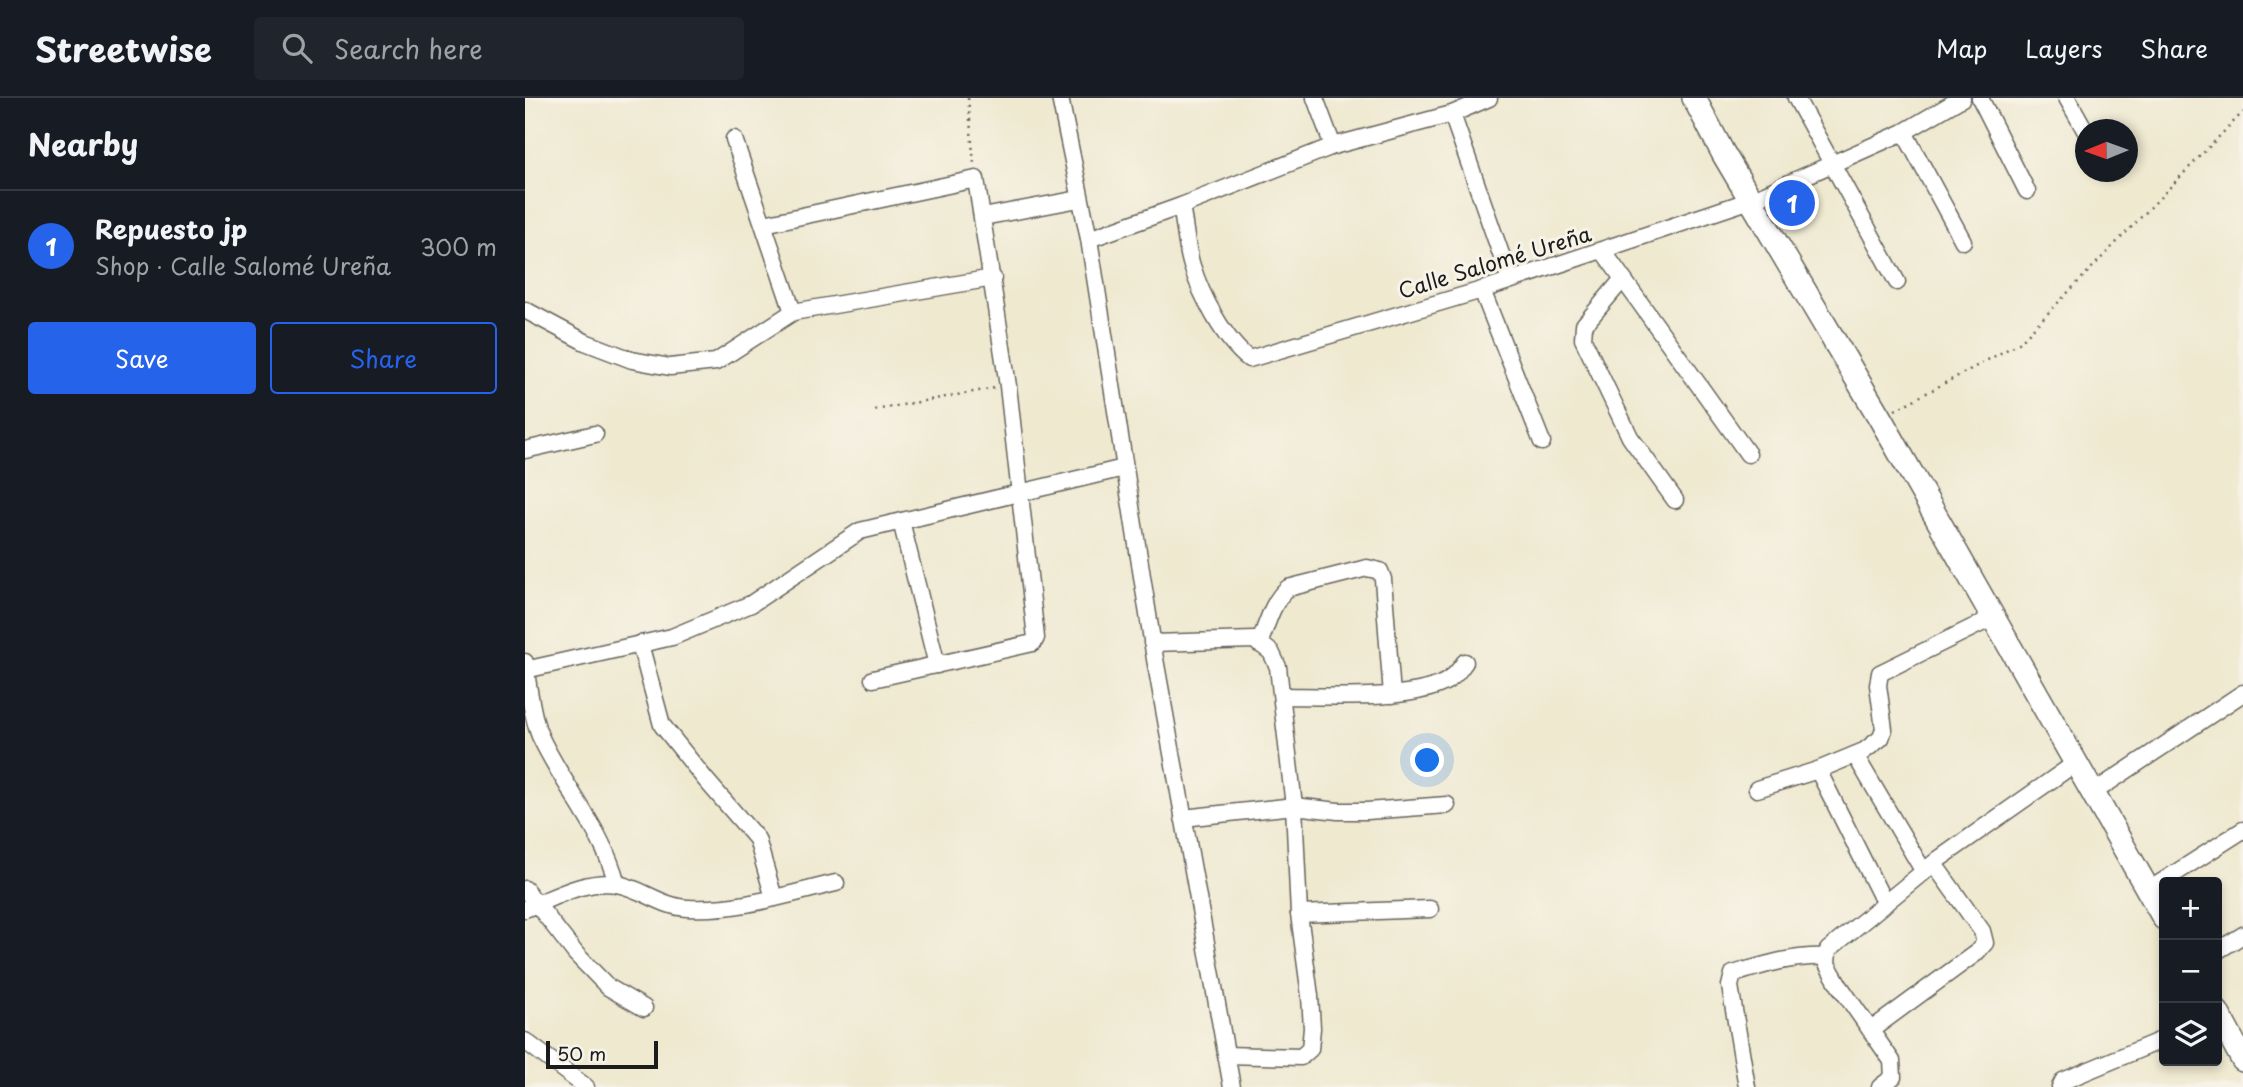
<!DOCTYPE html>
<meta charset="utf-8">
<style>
body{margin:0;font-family:"Playpen Sans",sans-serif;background:#20242c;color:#f1f3f6}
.controls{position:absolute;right:21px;bottom:21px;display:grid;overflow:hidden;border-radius:7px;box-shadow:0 4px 10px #0003}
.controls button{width:63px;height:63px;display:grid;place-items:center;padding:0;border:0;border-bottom:2px solid #363941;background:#171b24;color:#f1f3f6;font:35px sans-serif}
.compass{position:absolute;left:1550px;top:21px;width:63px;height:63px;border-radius:50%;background:#171b24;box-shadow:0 4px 10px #0003;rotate:269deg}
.scale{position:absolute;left:21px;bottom:18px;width:112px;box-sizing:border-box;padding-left:7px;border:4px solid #1c1c1c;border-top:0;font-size:19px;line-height:24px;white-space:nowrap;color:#1c1c1c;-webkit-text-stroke:5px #f7f3e8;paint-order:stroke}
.you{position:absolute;left:903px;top:663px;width:24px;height:24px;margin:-18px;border:5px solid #fff;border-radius:50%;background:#1a73e8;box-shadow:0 0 0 10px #1a73e833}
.badge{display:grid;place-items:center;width:46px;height:46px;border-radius:50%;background:#2563eb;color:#fff;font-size:23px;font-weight:700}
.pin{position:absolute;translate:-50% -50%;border:4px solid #fff;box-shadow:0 2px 7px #0006}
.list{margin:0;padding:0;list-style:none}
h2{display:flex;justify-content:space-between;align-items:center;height:91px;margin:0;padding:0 28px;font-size:30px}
h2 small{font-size:23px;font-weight:400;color:#9ea1a6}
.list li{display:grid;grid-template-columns:46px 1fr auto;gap:21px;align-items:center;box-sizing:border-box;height:112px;padding:0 28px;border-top:2px solid #363941}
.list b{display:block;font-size:26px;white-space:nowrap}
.list p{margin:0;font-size:23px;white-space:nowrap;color:#9ea1a6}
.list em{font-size:23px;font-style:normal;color:#9ea1a6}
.actions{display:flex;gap:14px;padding:21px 28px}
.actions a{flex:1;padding:16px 0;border:2px solid #2563eb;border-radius:7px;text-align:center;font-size:24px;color:#2563eb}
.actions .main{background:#2563eb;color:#fff}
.icon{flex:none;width:38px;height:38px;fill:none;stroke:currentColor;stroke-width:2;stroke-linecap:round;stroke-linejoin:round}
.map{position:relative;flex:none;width:1718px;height:989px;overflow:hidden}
header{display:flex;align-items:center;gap:42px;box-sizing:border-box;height:98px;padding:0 35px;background:#171b24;border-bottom:2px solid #363941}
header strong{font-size:33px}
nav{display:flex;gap:38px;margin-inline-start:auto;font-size:24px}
.search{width:490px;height:63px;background:#20242c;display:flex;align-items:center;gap:18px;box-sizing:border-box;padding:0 24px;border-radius:7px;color:#9ea1a6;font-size:26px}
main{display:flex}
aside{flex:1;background:#171b24}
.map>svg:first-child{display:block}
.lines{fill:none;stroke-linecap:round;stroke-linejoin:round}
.street-casing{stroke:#66645b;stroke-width:19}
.secondary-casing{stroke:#66645b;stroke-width:26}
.path{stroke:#66645b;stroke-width:2.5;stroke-dasharray:2 5;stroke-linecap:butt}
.street{stroke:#fff;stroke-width:16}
.secondary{stroke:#fff;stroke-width:23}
.labels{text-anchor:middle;stroke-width:6;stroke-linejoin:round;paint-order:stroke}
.street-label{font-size:21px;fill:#1c1c1c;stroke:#f7f3e8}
</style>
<header>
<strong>Streetwise</strong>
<div class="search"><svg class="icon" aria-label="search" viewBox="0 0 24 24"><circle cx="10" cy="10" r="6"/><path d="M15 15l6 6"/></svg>Search here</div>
<nav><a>Map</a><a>Layers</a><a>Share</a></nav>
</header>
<main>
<aside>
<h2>Nearby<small></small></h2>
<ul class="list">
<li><span class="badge">1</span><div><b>Repuesto jp</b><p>Shop · Calle Salomé Ureña</p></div><em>300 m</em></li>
</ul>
<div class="actions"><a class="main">Save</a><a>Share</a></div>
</aside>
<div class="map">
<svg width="1718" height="989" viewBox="0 0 1718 989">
<rect width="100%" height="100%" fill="#f7f3e8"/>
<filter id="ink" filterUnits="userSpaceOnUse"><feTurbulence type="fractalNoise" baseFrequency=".0143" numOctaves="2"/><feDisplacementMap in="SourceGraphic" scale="14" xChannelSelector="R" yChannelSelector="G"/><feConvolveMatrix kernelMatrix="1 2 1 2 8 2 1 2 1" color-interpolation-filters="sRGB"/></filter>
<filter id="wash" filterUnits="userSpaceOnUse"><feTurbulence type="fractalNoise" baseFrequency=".00686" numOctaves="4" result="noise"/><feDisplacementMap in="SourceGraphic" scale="28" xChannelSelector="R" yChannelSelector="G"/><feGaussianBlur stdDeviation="1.57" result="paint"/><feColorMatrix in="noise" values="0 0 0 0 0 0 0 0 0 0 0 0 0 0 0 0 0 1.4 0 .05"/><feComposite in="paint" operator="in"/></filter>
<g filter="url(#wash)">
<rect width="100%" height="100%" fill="#efe9d0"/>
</g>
<g filter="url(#ink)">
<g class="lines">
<defs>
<g id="street">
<polyline points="535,0 564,141 630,561 707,989"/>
<polyline points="790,0 808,48"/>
<polyline points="1271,0 1372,184"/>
<polyline points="1455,0 1502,93"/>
<polyline points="1542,0 1560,32"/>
<polyline points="927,16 985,182"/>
<polyline points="1379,34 1438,143"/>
<polyline points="209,41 268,214"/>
<path d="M656,108C660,127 661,149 667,168C676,197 699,242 724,261L957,192L1226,102L1379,34L1437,0"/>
<polyline points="458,119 554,101"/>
<polyline points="239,126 451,81 483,288 511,540 508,545 348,581"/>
<polyline points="564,141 656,108 808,48 927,16 964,0"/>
<polyline points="1078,153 1223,356"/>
<polyline points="1097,182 1059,227 1058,241 1105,339 1150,402"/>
<polyline points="957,192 1017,344"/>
<polyline points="0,212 60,244 107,262 145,269 191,264 268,214 468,180"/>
<polyline points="0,352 70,336"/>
<polyline points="376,423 412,567"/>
<polyline points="627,545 730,542 746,554 753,569 769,708 774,816 785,898 787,930 785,951 776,959 701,957"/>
<polyline points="115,546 137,627 180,681 232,741 249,800"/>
<path d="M734,546C742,527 747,503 763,490L842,470L855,473L858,481L867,597"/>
<path d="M0,564C2,583 8,622 15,638C38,688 78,732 92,786"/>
<polyline points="0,572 147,539 226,506 335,433 599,370"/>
<path d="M757,598C795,598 898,604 926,580C932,576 936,569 940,564"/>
<polyline points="1330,657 1399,774"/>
<polyline points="1232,691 1293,672"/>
<polyline points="1569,694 1718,595"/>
<polyline points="658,720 769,708 813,713 842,713 922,707"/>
<polyline points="0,791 51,856 83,889 119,910"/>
<polyline points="1624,792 1718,732"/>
<polyline points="1360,806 1293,672 1339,653 1356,640 1359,631 1353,587 1355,575 1469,519"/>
<path d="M0,811C28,800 60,781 92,786C116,790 137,809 163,810C212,813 264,796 311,785"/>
<polyline points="774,816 905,811"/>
<polyline points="1692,853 1718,837"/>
<polyline points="1346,932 1451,855 1460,845 1457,833 1409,766"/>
<polyline points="0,943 61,989"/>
<path d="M1222,989L1205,888L1208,876C1239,867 1269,857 1302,859"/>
<polyline points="1355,989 1368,979 1367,963 1314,887 1302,866 1303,852 1414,761 1552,664"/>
<polyline points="1535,989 1538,983 1639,941"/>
</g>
<g id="secondary">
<polyline points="1169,0 1198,55 1355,320 1639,820"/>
<polyline points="1692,914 1718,962"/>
</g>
</defs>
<!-- street casing -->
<use href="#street" class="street-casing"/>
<!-- secondary casing -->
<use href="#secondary" class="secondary-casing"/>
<!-- path -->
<g class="path">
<polyline points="443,0 449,66"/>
<polyline points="350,312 470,290"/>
<polyline points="1370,312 1494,245 1718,14"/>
</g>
<!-- street -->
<use href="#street" class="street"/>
<!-- secondary -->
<use href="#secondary" class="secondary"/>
</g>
</g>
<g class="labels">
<!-- street labels -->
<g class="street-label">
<text transform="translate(970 165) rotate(-17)" y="7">Calle Salomé Ureña</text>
</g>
</g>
</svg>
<div class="controls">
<button>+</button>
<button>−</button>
<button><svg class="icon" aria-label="layers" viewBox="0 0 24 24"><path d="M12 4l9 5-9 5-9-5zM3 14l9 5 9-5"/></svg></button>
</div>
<svg class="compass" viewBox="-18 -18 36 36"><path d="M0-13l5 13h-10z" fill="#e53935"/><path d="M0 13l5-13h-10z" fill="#9ea1a6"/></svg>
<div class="scale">50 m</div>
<div class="you"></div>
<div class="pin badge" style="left:1267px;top:105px">1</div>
</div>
</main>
